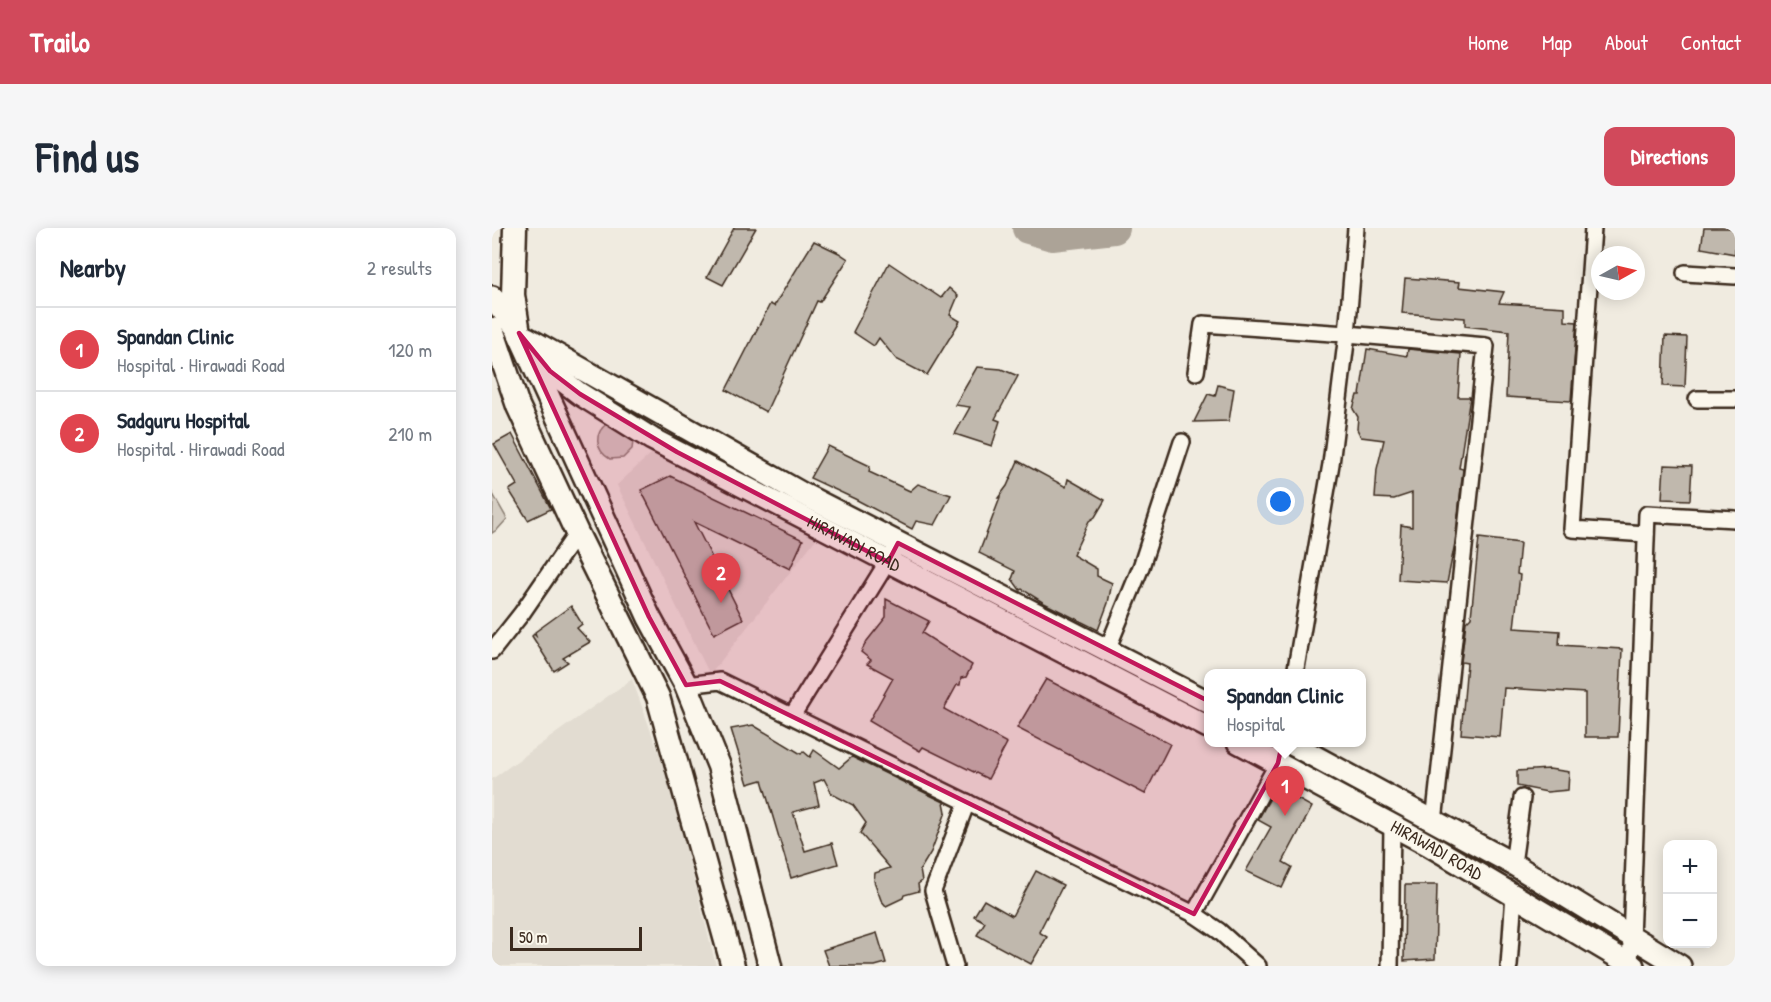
<!DOCTYPE html>
<meta charset="utf-8">
<style>
body{margin:0;font-family:"Patrick Hand",sans-serif;background:#f6f6f7;color:#1f2937}
.controls{position:absolute;right:18px;bottom:18px;display:grid;overflow:hidden;border-radius:12px;box-shadow:0 3px 15px #0003}
.controls button{width:54px;height:54px;display:grid;place-items:center;padding:0;border:0;border-bottom:2px solid #e0e1e3;background:#fff;color:#1f2937;font:30px sans-serif}
.compass{position:absolute;left:1099px;top:18px;width:54px;height:54px;border-radius:50%;background:#fff;box-shadow:0 3px 15px #0003;rotate:82deg}
.scale{position:absolute;left:18px;bottom:15px;width:132px;box-sizing:border-box;padding-left:6px;border:3px solid #3b2a1e;border-top:0;font-size:16px;line-height:21px;white-space:nowrap;color:#3b2a1e;-webkit-text-stroke:4px #fbf7ec;paint-order:stroke}
.you{position:absolute;left:789px;top:274px;width:21px;height:21px;margin:-15px;border:4px solid #fff;border-radius:50%;background:#1a73e8;box-shadow:0 0 0 9px #1a73e833}
.badge{display:grid;place-items:center;width:39px;height:39px;border-radius:50%;background:#d1495b;color:#fff;font-size:20px;font-weight:700}
.pin{position:absolute;translate:-50% -50px;filter:drop-shadow(0 2px 3px #0008)}
.pin::after{content:'';position:absolute;top:32px;width:21px;height:18px;background:inherit;clip-path:polygon(0 0,100% 0,50% 100%)}
.popup{position:absolute;left:712px;top:441px;width:162px;height:78px;box-sizing:border-box;display:grid;place-content:center;border-radius:12px;background:#fff;filter:drop-shadow(0 2px 4px #0005);font-size:20px;white-space:nowrap;color:#747a83}
.popup b{font-size:22px;color:#1f2937}
.popup::after{content:'';position:absolute;left:50%;top:100%;margin-left:-12px;border:12px solid transparent;border-top-color:#fff}
.list{margin:0;padding:0;list-style:none}
h2{display:flex;justify-content:space-between;align-items:center;height:78px;margin:0;padding:0 24px;font-size:26px}
h2 small{font-size:20px;font-weight:400;color:#747a83}
.list li{display:grid;grid-template-columns:39px 1fr auto;gap:18px;align-items:center;box-sizing:border-box;height:84px;padding:0 24px;border-top:2px solid #e0e1e3}
.list b{display:block;font-size:22px;white-space:nowrap}
.list p{margin:0;font-size:20px;white-space:nowrap;color:#747a83}
.list em{font-size:20px;font-style:normal;color:#747a83}
.map{position:relative;flex:none;width:1243px;height:738px;overflow:hidden;border-radius:12px}
header{display:flex;align-items:center;gap:36px;box-sizing:border-box;height:84px;padding:0 30px;background:#d1495b;color:#fff}
header strong{font-size:28px}
nav{display:flex;gap:33px;margin-inline-start:auto;font-size:21px}
.intro{display:flex;align-items:center;justify-content:space-between;box-sizing:border-box;height:144px;padding:0 36px}
h1{margin:0;font-size:42px}
.button{padding:15px 27px;border-radius:12px;background:#d1495b;color:#fff;font-size:21px;font-weight:700}
main{display:flex;gap:36px;padding:0 36px}
aside{flex:1;background:#fff;border-radius:12px;box-shadow:0 3px 15px #0003}
.map>svg:first-child{display:block}
.built{fill:#e2dcd1}
.green{fill:#d5cec3;stroke:#887c70;stroke-width:1.5}
.lines{fill:none;stroke-linecap:round;stroke-linejoin:round}
.river{stroke:#aca397;stroke-width:32}
.building{fill:#c0b8ad;stroke:#3b2a1e;stroke-width:1.5}
.street-casing{stroke:#3b2a1e;stroke-width:20}
.secondary-casing{stroke:#3b2a1e;stroke-width:26}
.primary-casing{stroke:#3b2a1e;stroke-width:27}
.street{stroke:#fbf7ec;stroke-width:15}
.secondary{stroke:#fbf7ec;stroke-width:21}
.primary{stroke:#fbf7ec;stroke-width:22}
.marked{fill:#c2185b;fill-opacity:0.2;stroke:#c2185b;stroke-width:4.5;stroke-linejoin:round}
.labels{text-anchor:middle;stroke-width:6;stroke-linejoin:round;paint-order:stroke}
.street-label{font-size:18px;fill:#3b2a1e;stroke:#fbf7ec}
</style>
<header>
<strong>Trailo</strong>
<nav><a>Home</a><a>Map</a><a>About</a><a>Contact</a></nav>
</header>
<div class="intro"><h1>Find us</h1><a class="button">Directions</a></div>
<main>
<aside>
<h2>Nearby<small>2 results</small></h2>
<ul class="list">
<li><span class="badge" style="background:#e0444e">1</span><div><b>Spandan Clinic</b><p>Hospital · Hirawadi Road</p></div><em>120 m</em></li>
<li><span class="badge" style="background:#e0444e">2</span><div><b>Sadguru Hospital</b><p>Hospital · Hirawadi Road</p></div><em>210 m</em></li>
</ul>
</aside>
<div class="map">
<svg width="1243" height="738" viewBox="0 0 1243 738">
<rect width="100%" height="100%" fill="#f0ebe0"/>
<filter id="ink" filterUnits="userSpaceOnUse"><feTurbulence type="fractalNoise" baseFrequency=".0167" numOctaves="2"/><feDisplacementMap in="SourceGraphic" scale="12" xChannelSelector="R" yChannelSelector="G"/><feConvolveMatrix kernelMatrix="1 2 1 2 8 2 1 2 1" color-interpolation-filters="sRGB"/></filter>
<g filter="url(#ink)">
<!-- built -->
<g class="built">
<polygon points="162,223 330,303 218,447 125,257"/>
<polygon points="140,451 178,556 224,738 0,738 0,551"/>
</g>
<!-- green -->
<g class="green">
<path d="M116,195L142,206L140,221L131,230L118,231C103,222 101,205 116,195Z"/>
<polygon points="1,266 15,291 6,301 0,305"/>
</g>
<g class="lines">
<!-- river -->
<polyline class="river" points="536,0 560,7 622,0"/>
</g>
<!-- building -->
<g class="building">
<polygon points="242,0 264,0 231,57 215,49"/>
<polygon points="1212,0 1243,0 1243,26 1209,20"/>
<polygon points="322,13 347,25 356,31 328,74 325,73 274,184 234,162 278,76 282,78"/>
<polygon points="397,35 449,70 457,60 466,68 458,87 468,93 435,147 404,131 387,110 382,118 361,104"/>
<polygon points="913,50 968,54 967,59 1012,64 1007,75 1073,79 1073,93 1085,94 1079,173 1014,169 1017,103 973,98 973,90 910,85"/>
<polygon points="1173,108 1195,109 1193,159 1171,158"/>
<polygon points="875,121 915,128 916,121 969,126 966,169 978,169 967,240 971,241 963,315 955,355 906,352 909,297 920,299 920,265 902,271 883,270 885,241 892,212 869,209 865,201 866,189 861,181 865,167 868,167"/>
<polygon points="485,139 509,141 526,148 503,191 508,193 500,218 463,206 478,179 463,177"/>
<polygon points="726,157 742,161 737,193 702,194 716,166 723,168"/>
<polygon points="20,206 59,281 36,292 17,262 25,257 2,216"/>
<polygon points="336,218 378,238 377,244 418,263 426,256 459,267 443,297 424,293 420,301 363,271 318,250"/>
<polygon points="526,233 574,259 576,251 613,272 603,289 597,293 581,327 605,341 605,348 620,355 616,375 606,402 552,375 530,361 528,362 520,351 523,343 487,325 508,270 506,270 515,258"/>
<polygon points="1172,237 1200,238 1198,272 1170,271"/>
<polygon points="178,248 311,312 298,341 202,294 251,391 222,406 149,262"/>
<polygon points="987,310 1028,315 1025,346 1028,347 1022,400 1068,403 1067,417 1130,421 1126,509 1093,509 1093,465 1012,460 1008,509 969,506 975,435 969,434 974,394 979,389"/>
<polygon points="394,371 437,393 430,405 480,437 474,449 469,450 468,457 465,457 452,481 515,515 496,551 431,519 428,523 377,493 401,450 375,436 379,432 369,424 375,413 394,389"/>
<polygon points="79,378 90,396 85,400 98,414 71,430 76,434 62,443 40,408 42,406 44,408 43,404"/>
<polygon points="554,451 678,516 653,566 525,500"/>
<polygon points="261,497 309,526 311,523 318,529 322,522 347,540 360,529 452,574 454,584 439,624 428,642 430,653 426,656 427,663 412,667 411,670 394,678 389,672 382,653 383,645 398,640 368,605 374,595 361,577 340,566 332,551 322,555 327,577 301,584 313,623 340,615 346,636 299,650 270,552 256,556 239,501"/>
<polygon points="1057,541 1077,544 1076,562 1055,564 1025,558 1025,543"/>
<polygon points="784,559 820,579 791,634 800,639 790,660 754,643 779,599 766,592"/>
<polygon points="544,643 571,657 547,704 555,709 539,736 485,707 493,694 482,688 492,672 520,688"/>
<polygon points="913,657 945,657 943,731 912,733"/>
<polygon points="385,705 394,735 383,738 337,738 331,722"/>
</g>
<g class="lines">
<defs>
<g id="street">
<polyline points="864,0 855,106 994,118 942,594"/>
<polyline points="1101,0 1080,301 1154,306"/>
<polyline points="1193,45 1243,48"/>
<polyline points="704,144 711,96 855,106 839,236 803,446"/>
<polyline points="1205,171 1243,171"/>
<polyline points="615,422 649,339 690,214"/>
<polyline points="0,423 30,385 85,305"/>
<polyline points="194,457 228,453 702,686 786,535 790,514"/>
<polyline points="300,488 401,325"/>
<polyline points="1021,636 1030,570"/>
<polyline points="702,686 727,703 766,738"/>
<polyline points="463,738 441,663 475,574"/>
<polyline points="898,738 900,597"/>
<polyline points="1017,738 1022,666"/>
<polyline points="1138,738 1155,286 1243,291"/>
</g>
<g id="secondary">
<path id="s1" d="M0,69L58,143L88,166L160,211L716,499"/>
<polyline points="35,110 309,265 716,474"/>
<path id="s2" d="M746,514L937,617L1141,738"/>
<polyline points="796,514 1021,636 1188,738"/>
</g>
<g id="primary">
<polyline points="23,0 21,67 27,105 157,389 194,457 227,538 278,738"/>
<polyline points="0,101 26,178 85,305 166,469 241,738"/>
</g>
</defs>
<!-- street casing -->
<use href="#street" class="street-casing"/>
<!-- secondary casing -->
<use href="#secondary" class="secondary-casing"/>
<!-- primary casing -->
<use href="#primary" class="primary-casing"/>
<!-- street -->
<use href="#street" class="street"/>
<!-- secondary -->
<use href="#secondary" class="secondary"/>
<!-- primary -->
<use href="#primary" class="primary"/>
</g>
</g>
<!-- marked area -->
<path class="marked" d="M27,105L58,143L88,166L185,224L396,334L406,315L791,511L786,535L702,686L228,453L194,457L157,389Z"/>
<g class="labels">
<!-- street labels -->
<g class="street-label">
<text dy="6" stroke="none"><textPath href="#s1" startOffset="444">HIRAWADI ROAD</textPath></text>
<text dy="6" stroke="none"><textPath href="#s2" startOffset="226">HIRAWADI ROAD</textPath></text>
</g>
</g>
</svg>
<div class="controls">
<button>+</button>
<button>−</button>
</div>
<svg class="compass" viewBox="-18 -18 36 36"><path d="M0-13l5 13h-10z" fill="#e53935"/><path d="M0 13l5-13h-10z" fill="#747a83"/></svg>
<div class="scale">50 m</div>
<div class="you"></div>
<div class="pin badge" style="left:793px;top:588px;background:#e0444e">1</div>
<div class="popup"><b>Spandan Clinic</b>Hospital</div>
<div class="pin badge" style="left:229px;top:375px;background:#e0444e">2</div>
</div>
</main>
